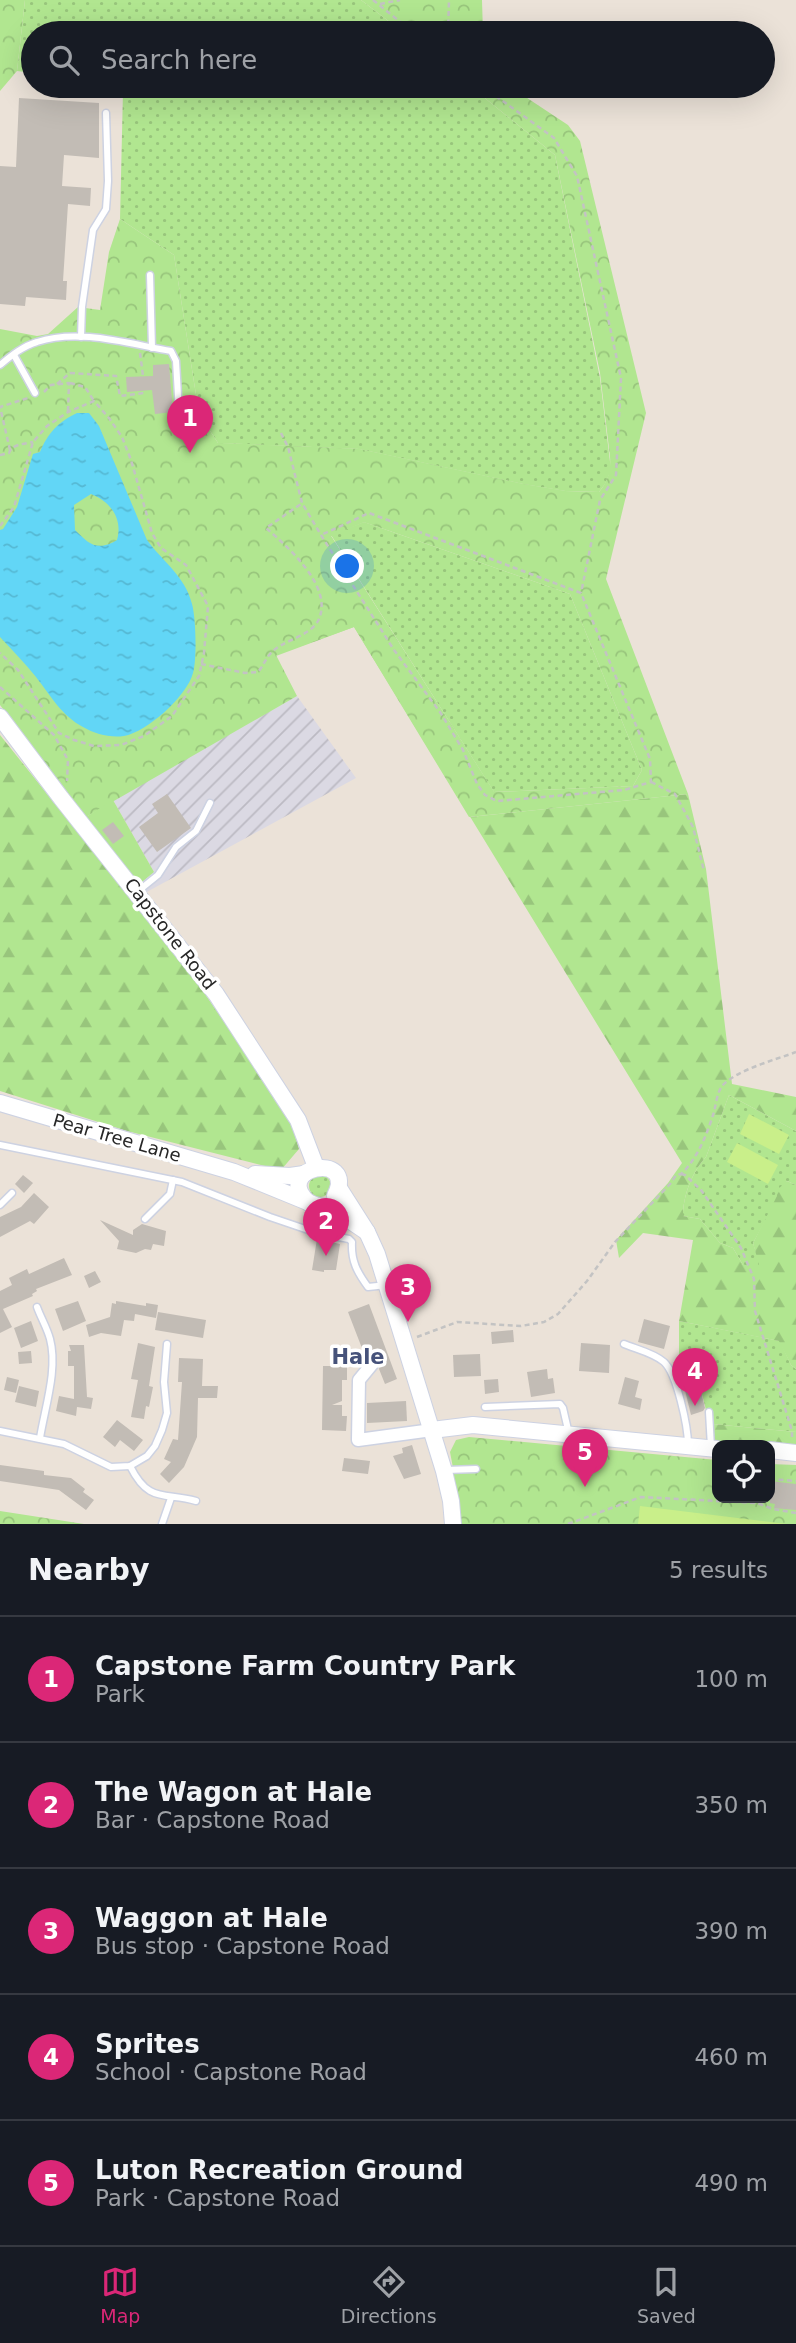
<!DOCTYPE html>
<meta charset="utf-8">
<style>
body{margin:0;font-family:"DejaVu Sans",sans-serif;background:#242831;color:#f1f3f6}
.controls{position:absolute;right:21px;bottom:21px;display:grid;overflow:hidden;border-radius:14px;box-shadow:0 7px 28px #0002}
.controls button{width:63px;height:63px;display:grid;place-items:center;padding:0;border:0;border-bottom:2px solid #363941;background:#171b24;color:#f1f3f6;font:35px sans-serif}
.you{position:absolute;left:348px;top:567px;width:24px;height:24px;margin:-18px;border:5px solid #fff;border-radius:50%;background:#1a73e8;box-shadow:0 0 0 10px #1a73e833}
.badge{display:grid;place-items:center;width:46px;height:46px;border-radius:50%;background:#db2777;color:#fff;font-size:23px;font-weight:700}
.pin{position:absolute;translate:-50% -58px;filter:drop-shadow(0 2px 4px #0008)}
.pin::after{content:'';position:absolute;top:37px;width:24px;height:21px;background:inherit;clip-path:polygon(0 0,100% 0,50% 100%)}
.list{margin:0;padding:0;list-style:none}
h2{display:flex;justify-content:space-between;align-items:center;height:91px;margin:0;padding:0 28px;font-size:30px}
h2 small{font-size:23px;font-weight:400;color:#9ea1a6}
.list li{display:grid;grid-template-columns:46px 1fr auto;gap:21px;align-items:center;box-sizing:border-box;height:126px;padding:0 28px;border-top:2px solid #363941}
.list b{display:block;font-size:26px;white-space:nowrap}
.list p{margin:0;font-size:23px;white-space:nowrap;color:#9ea1a6}
.list em{font-size:23px;font-style:normal;color:#9ea1a6}
.icon{flex:none;width:38px;height:38px;fill:none;stroke:currentColor;stroke-width:2;stroke-linecap:round;stroke-linejoin:round}
.map{position:relative;flex:none;width:796px;height:1524px;overflow:hidden}
.search{position:absolute;background:#171b24;box-shadow:0 7px 28px #0002;left:21px;right:21px;top:21px;height:77px;display:flex;align-items:center;gap:18px;box-sizing:border-box;padding:0 24px;border-radius:38px;color:#9ea1a6;font-size:26px}
.sheet{height:721px;background:#171b24}
nav{display:flex;justify-content:space-around;align-items:center;box-sizing:border-box;height:98px;border-top:2px solid #363941;background:#171b24;font-size:19px;color:#9ea1a6}
nav a{display:grid;justify-items:center;gap:4px}
nav .on{color:#db2777}
.map>svg:first-child{display:block}
.industrial{fill:url(#industrial-furrows)}
.grass{fill:url(#grass-dots)}
.forest{fill:url(#forest-firs)}
.park{fill:url(#park-crowns);fill-rule:evenodd}
.garden{fill:#b1e690}
.pitch{fill:#c9ef8a}
.water{fill:url(#water-ripples);fill-rule:evenodd}
.building{fill:#c2bcb5}
.lines{fill:none;stroke-linecap:round;stroke-linejoin:round}
.service-casing{stroke:#cdd2e2;stroke-width:9}
.minor-casing{stroke:#cdd2e2;stroke-width:15}
.tertiary-casing{stroke:#cdd2e2;stroke-width:18}
.path{stroke:#c3c3c3;stroke-width:2.5;stroke-dasharray:5 3.5;stroke-linecap:butt}
.service{stroke:#fff;stroke-width:6}
.minor{stroke:#fff;stroke-width:12}
.tertiary{stroke:#fff;stroke-width:16}
.labels{text-anchor:middle;stroke-width:7;stroke-linejoin:round;paint-order:stroke}
.street-label{font-size:18px;fill:#272727;stroke:#fff}
.quarter-label{font-size:21px;font-weight:bold;fill:#46527a;stroke:#fff}
</style>
<div class="map">
<svg width="796" height="1524" viewBox="0 0 796 1524">
<defs>
<pattern id="industrial-furrows" width="10" height="10" patternUnits="userSpaceOnUse" patternTransform="scale(1.75)"><rect width="10" height="10" fill="#dbd9e3"/><path d="M-1 1l2-2M0 10L10 0M9 11l2-2" fill="none" stroke="#bcbac3"/></pattern>
<pattern id="grass-dots" width="8" height="8" patternUnits="userSpaceOnUse" patternTransform="scale(1.75)"><rect width="8" height="8" fill="#b1e690"/><path d="M2 2h.1M6 6h.1" fill="none" stroke="#98c57c" stroke-width="1.8" stroke-linecap="round"/></pattern>
<pattern id="forest-firs" width="22" height="20" patternUnits="userSpaceOnUse" patternTransform="scale(1.75)"><rect width="22" height="20" fill="#b1e690"/><path d="M5 1l3.5 6h-7zM16 11l3.5 6h-7z" fill="#98c57c"/></pattern>
<pattern id="park-crowns" width="20" height="18" patternUnits="userSpaceOnUse" patternTransform="scale(1.75)"><rect width="20" height="18" fill="#b1e690"/><path d="M2 6a3 3 0 1 1 6 0M12 15a3 3 0 1 1 6 0" fill="none" stroke="#98c57c"/></pattern>
<pattern id="water-ripples" width="26" height="14" patternUnits="userSpaceOnUse" patternTransform="scale(1.75)"><rect width="26" height="14" fill="#62d6f6"/><path d="M2 4q2-2 4 0t4 0M15 11q2-2 4 0t4 0" fill="none" stroke="#55b8d3"/></pattern>
</defs>
<rect width="100%" height="100%" fill="#ebe2d8"/>
<!-- industrial -->
<polygon class="industrial" points="297,696 356,778 143,894 136,887 154,872 113,800"/>
<!-- grass -->
<g class="grass">
<polygon points="25,0 361,0 404,33 33,33 33,73 17,71"/>
<polygon points="110,86 470,86 555,155 600,378 611,470 605,484 599,492 565,491 523,484 359,449 218,443 199,414 174,255 120,219 123,91"/>
<polygon points="364,522 570,594 642,770 633,786 494,792 331,535"/>
<path d="M729,1095L796,1131V1185L787,1181L753,1243L760,1265H743L733,1248L720,1243L700,1219L683,1216C683,1196 692,1172 706,1157Z"/>
<circle cx="320" cy="1186" r="11"/>
<polygon points="679,1321 780,1341 791,1365 796,1369 796,1432 713,1424 712,1413 706,1410 696,1370 679,1372"/>
</g>
<!-- forest -->
<g class="forest">
<path d="M132,430L218,443L359,449L523,484L565,491L401,534L364,522L331,536L494,792L470,817L688,794L706,869L732,1084L796,1097V1131L729,1095L706,1157C692,1172 683,1196 683,1216L700,1219L720,1243L733,1248L743,1265H759L753,1243L777,1196L776,1191L787,1181L796,1185V1369L791,1365L779,1341L679,1321L693,1240L643,1233L619,1258L616,1240L668,1183L682,1163L354,627L276,656Z"/>
<polygon points="0,735 189,971 288,1113 299,1149 281,1170 127,1131 0,1091"/>
<polygon points="713,1424 796,1432 796,1446 713,1444"/>
</g>
<!-- park -->
<g class="park">
<polygon points="0,0 25,0 17,71 0,91"/>
<polygon points="361,0 482,0 483,33 404,33"/>
<path d="M470,86H509L568,125L580,141L646,413L606,579L688,794L469,817L354,627L276,655L297,696L86,817L0,705V329L37,336L48,334L78,307L100,310L109,252L120,219L174,255L199,414L218,443L359,449L523,484L565,491L599,492C608,481 611,471 610,457L600,373L555,155ZM364,522L570,594L642,770L633,786L494,792L331,536Z"/>
<polygon points="469,1437 717,1460 717,1498 770,1498 770,1464 796,1465 796,1524 459,1524 451,1476 454,1473 450,1452 456,1440"/>
<polygon points="0,1511 84,1524 0,1524"/>
</g>
<!-- garden -->
<polygon class="garden" points="113,800 154,872 136,887 86,817"/>
<!-- pitch -->
<g class="pitch">
<polygon points="749,1114 789,1135 779,1154 740,1134"/>
<polygon points="737,1143 778,1165 768,1184 727,1162"/>
<polygon points="640,1506 787,1524 638,1524"/>
</g>
<!-- water -->
<path class="water" d="M77,413H89L99,426L147,540C163,562 185,576 192,604C196,618 197,660 193,673C187,696 147,732 124,736C110,738 95,734 83,727C62,716 50,695 36,677C25,663 12,650 0,637V530L3,529L17,507L33,454L40,452C48,433 58,422 77,413ZM91,494C111,502 123,519 117,540C97,552 89,544 75,530L74,505Z"/>
<!-- building -->
<g class="building">
<polygon points="19,98 99,103 99,158 64,155 62,186 91,188 90,206 68,204 63,281 67,281 66,300 26,297 25,306 0,304 0,166 16,167"/>
<polygon points="169,364 173,412 155,414 152,390 127,392 126,377 153,376 153,365"/>
<polygon points="192,416 194,430 180,432 178,419"/>
<polygon points="167,794 191,828 157,852 139,827 158,813 152,804"/>
<polygon points="113,822 124,836 113,844 102,830"/>
<polygon points="23,1175 33,1183 24,1193 15,1184"/>
<polygon points="34,1193 49,1207 34,1224 30,1221 0,1237 0,1217 21,1207"/>
<polygon points="100,1220 133,1235 133,1230 142,1224 166,1231 164,1246 153,1244 151,1250 145,1249 136,1253 117,1249 119,1241"/>
<polygon points="317,1239 340,1244 336,1270 324,1270 324,1272 312,1270"/>
<polygon points="64,1258 72,1275 36,1289 37,1291 32,1294 33,1296 3,1309 12,1327 0,1333 0,1291 12,1285 9,1278 27,1269 29,1274"/>
<polygon points="95,1271 101,1282 89,1288 84,1276"/>
<polygon points="78,1301 86,1321 63,1331 55,1309"/>
<polygon points="116,1301 146,1306 146,1303 158,1305 156,1318 135,1314 134,1321 124,1320 121,1336 101,1333 89,1337 86,1325 110,1317 112,1303 116,1304"/>
<polygon points="369,1304 397,1379 385,1384 379,1369 381,1359 373,1353 365,1356 348,1312"/>
<polygon points="158,1312 206,1320 203,1338 155,1330"/>
<polygon points="644,1319 670,1326 664,1349 638,1342"/>
<polygon points="31,1321 38,1341 21,1348 14,1328"/>
<polygon points="513,1330 514,1342 492,1344 491,1332"/>
<polygon points="138,1343 155,1347 149,1386 153,1387 149,1407 146,1406 144,1419 131,1417 138,1380 131,1379"/>
<polygon points="581,1343 610,1345 609,1373 579,1371"/>
<polygon points="69,1345 84,1345 87,1397 93,1398 91,1409 77,1407 76,1416 56,1411 59,1396 74,1399 74,1366 68,1366 68,1351 71,1351"/>
<polygon points="31,1351 32,1363 19,1364 18,1352"/>
<polygon points="480,1354 481,1376 454,1377 453,1355"/>
<polygon points="179,1358 203,1359 202,1386 218,1386 217,1398 198,1398 197,1437 184,1467 169,1483 160,1474 171,1462 164,1459 173,1439 178,1440 182,1382 178,1382"/>
<polygon points="323,1366 347,1366 347,1380 342,1380 342,1401 332,1405 342,1405 342,1416 347,1416 346,1431 322,1430"/>
<polygon points="547,1369 548,1379 553,1378 555,1393 531,1397 527,1372"/>
<polygon points="696,1370 705,1408 703,1411 691,1415 681,1374"/>
<polygon points="7,1377 19,1380 16,1393 4,1390"/>
<polygon points="625,1377 639,1381 635,1397 642,1399 640,1410 618,1404"/>
<polygon points="498,1379 499,1392 485,1394 484,1380"/>
<polygon points="19,1386 39,1391 36,1407 15,1402"/>
<polygon points="406,1401 407,1421 367,1423 367,1403"/>
<polygon points="117,1420 143,1440 134,1451 120,1440 115,1447 103,1437"/>
<polygon points="412,1445 421,1474 404,1479 393,1456 403,1453 402,1448"/>
<polygon points="344,1458 370,1461 368,1474 342,1471"/>
<polygon points="0,1465 44,1471 44,1475 71,1478 85,1489 83,1492 94,1500 86,1510 59,1490 0,1481"/>
<polygon points="770,1481 796,1484 796,1510 774,1508 775,1504 770,1503"/>
</g>
<g class="lines">
<defs>
<g id="service">
<polyline points="150,275 152,348"/>
<polyline points="81,337 82,307 93,230 106,209 108,181 106,113"/>
<polyline points="14,355 35,393"/>
<path d="M0,365C11,356 23,346 37,342C79,328 129,344 171,351L176,361L179,413"/>
<polyline points="137,892 158,875 176,847 196,831 210,803"/>
<path d="M0,1145L182,1182L270,1217L317,1233L349,1239L352,1242C351,1261 357,1272 368,1287L387,1285"/>
<polyline points="0,1205 12,1193"/>
<polyline points="145,1219 170,1194 173,1180"/>
<path d="M37,1307C41,1318 47,1328 50,1339C58,1369 45,1407 40,1438"/>
<path d="M624,1344C636,1349 654,1353 664,1362C677,1374 688,1427 688,1445"/>
<polyline points="485,1407 560,1404 563,1408 569,1434"/>
<polyline points="709,1412 711,1447"/>
<polyline points="0,1431 64,1444 111,1467 130,1466 147,1456 155,1446 162,1430 167,1413 164,1382 167,1344"/>
<path d="M130,1466C149,1504 164,1492 196,1501"/>
<polyline points="446,1470 476,1469"/>
<polyline points="162,1524 171,1498"/>
</g>
<polyline id="minor" points="373,1363 359,1380 358,1440 432,1430"/>
<g id="tertiary">
<polyline points="0,717 61,798 216,994 298,1120 316,1167"/>
<polyline points="0,1103 234,1172 315,1205 333,1209 367,1232"/>
<polyline points="255,1174 290,1176 304,1174"/>
<polyline points="339,1188 367,1232 377,1254 444,1471 451,1501 453,1524"/>
<path d="M309,1203C269,1168 358,1149 335,1196"/>
<polyline points="432,1430 473,1425 717,1449"/>
<polyline points="770,1450 796,1453"/>
</g>
</defs>
<!-- service casing -->
<use href="#service" class="service-casing"/>
<!-- minor casing -->
<use href="#minor" class="minor-casing"/>
<!-- tertiary casing -->
<use href="#tertiary" class="tertiary-casing"/>
<!-- path -->
<g class="path">
<polyline points="373,0 414,33"/>
<polyline points="380,4 400,0"/>
<polyline points="448,33 449,0"/>
<polyline points="482,86 554,138 577,176 621,378 616,475 600,500 581,593"/>
<polyline points="140,353 143,376"/>
<polyline points="70,383 85,387 94,401"/>
<polyline points="57,384 70,373 116,376 120,396 144,393 143,391"/>
<polyline points="44,392 51,385 69,383 68,411"/>
<polyline points="281,433 288,447 302,503 321,535 394,650 440,712 463,750 477,784 485,795 497,801 624,790 651,782 650,759 581,593 369,513 321,535"/>
<polyline points="10,450 0,407 28,398"/>
<path d="M0,455L9,453C12,444 24,444 33,442"/>
<polyline points="0,526 14,507 33,442 47,426 68,412 94,401 109,418 122,437 131,460 152,533 161,548 186,565 208,606 204,653 199,676 172,716 144,736 121,745 94,746 74,740 59,733 18,670 0,653"/>
<path d="M201,664L245,673L258,672C263,666 265,660 270,654C280,641 309,637 318,621C335,588 288,547 266,528L301,504"/>
<polyline points="0,687 54,735 68,760 67,781"/>
<polyline points="651,782 675,794 693,827 704,871"/>
<polyline points="681,1174 685,1175 701,1190 741,1248 754,1279 755,1311 792,1431 792,1437"/>
<path d="M417,1337L457,1322L521,1326L544,1322L558,1314L587,1281L615,1242L670,1184L676,1175L681,1174C698,1158 707,1134 714,1112C716,1104 717,1093 722,1086C736,1070 775,1060 796,1052"/>
<polyline points="770,1479 796,1481"/>
<polyline points="568,1524 641,1497 757,1503 773,1509 796,1513"/>
</g>
<!-- service -->
<use href="#service" class="service"/>
<!-- minor -->
<use href="#minor" class="minor"/>
<!-- tertiary -->
<use href="#tertiary" class="tertiary"/>
</g>
<g class="labels">
<!-- street labels -->
<g class="street-label">
<text transform="translate(170 934) rotate(52)" y="6">Capstone Road</text>
<text transform="translate(117 1138) rotate(16)" y="6">Pear Tree Lane</text>
</g>
<!-- quarter labels -->
<g class="quarter-label">
<text x="358" y="1364">Hale</text>
</g>
</g>
</svg>
<div class="controls">
<button><svg class="icon" aria-label="locate" viewBox="0 0 24 24"><circle cx="12" cy="12" r="6"/><path d="M12 2v4M12 18v4M2 12h4M18 12h4"/></svg></button>
</div>
<div class="you"></div>
<div class="pin badge" style="left:190px;top:453px">1</div>
<div class="pin badge" style="left:326px;top:1256px">2</div>
<div class="pin badge" style="left:408px;top:1322px">3</div>
<div class="pin badge" style="left:695px;top:1406px">4</div>
<div class="pin badge" style="left:585px;top:1487px">5</div>
<div class="search"><svg class="icon" aria-label="search" viewBox="0 0 24 24"><circle cx="10" cy="10" r="6"/><path d="M15 15l6 6"/></svg>Search here</div>
</div>
<section class="sheet">
<h2>Nearby<small>5 results</small></h2>
<ul class="list">
<li><span class="badge">1</span><div><b>Capstone Farm Country Park</b><p>Park</p></div><em>100 m</em></li>
<li><span class="badge">2</span><div><b>The Wagon at Hale</b><p>Bar · Capstone Road</p></div><em>350 m</em></li>
<li><span class="badge">3</span><div><b>Waggon at Hale</b><p>Bus stop · Capstone Road</p></div><em>390 m</em></li>
<li><span class="badge">4</span><div><b>Sprites</b><p>School · Capstone Road</p></div><em>460 m</em></li>
<li><span class="badge">5</span><div><b>Luton Recreation Ground</b><p>Park · Capstone Road</p></div><em>490 m</em></li>
</ul>
</section>
<nav>
<a class="on"><svg class="icon" aria-label="map" viewBox="0 0 24 24"><path d="M3 6l6-2 6 2 6-2v14l-6 2-6-2-6 2zM9 4v14M15 6v14"/></svg>Map</a>
<a><svg class="icon" aria-label="directions" viewBox="0 0 24 24"><path d="M12 3l9 9-9 9-9-9zM9 14v-3h6M13 9l2 2-2 2"/></svg>Directions</a>
<a><svg class="icon" aria-label="saved" viewBox="0 0 24 24"><path d="M7 4h10v16l-5-4-5 4z"/></svg>Saved</a>
</nav>
